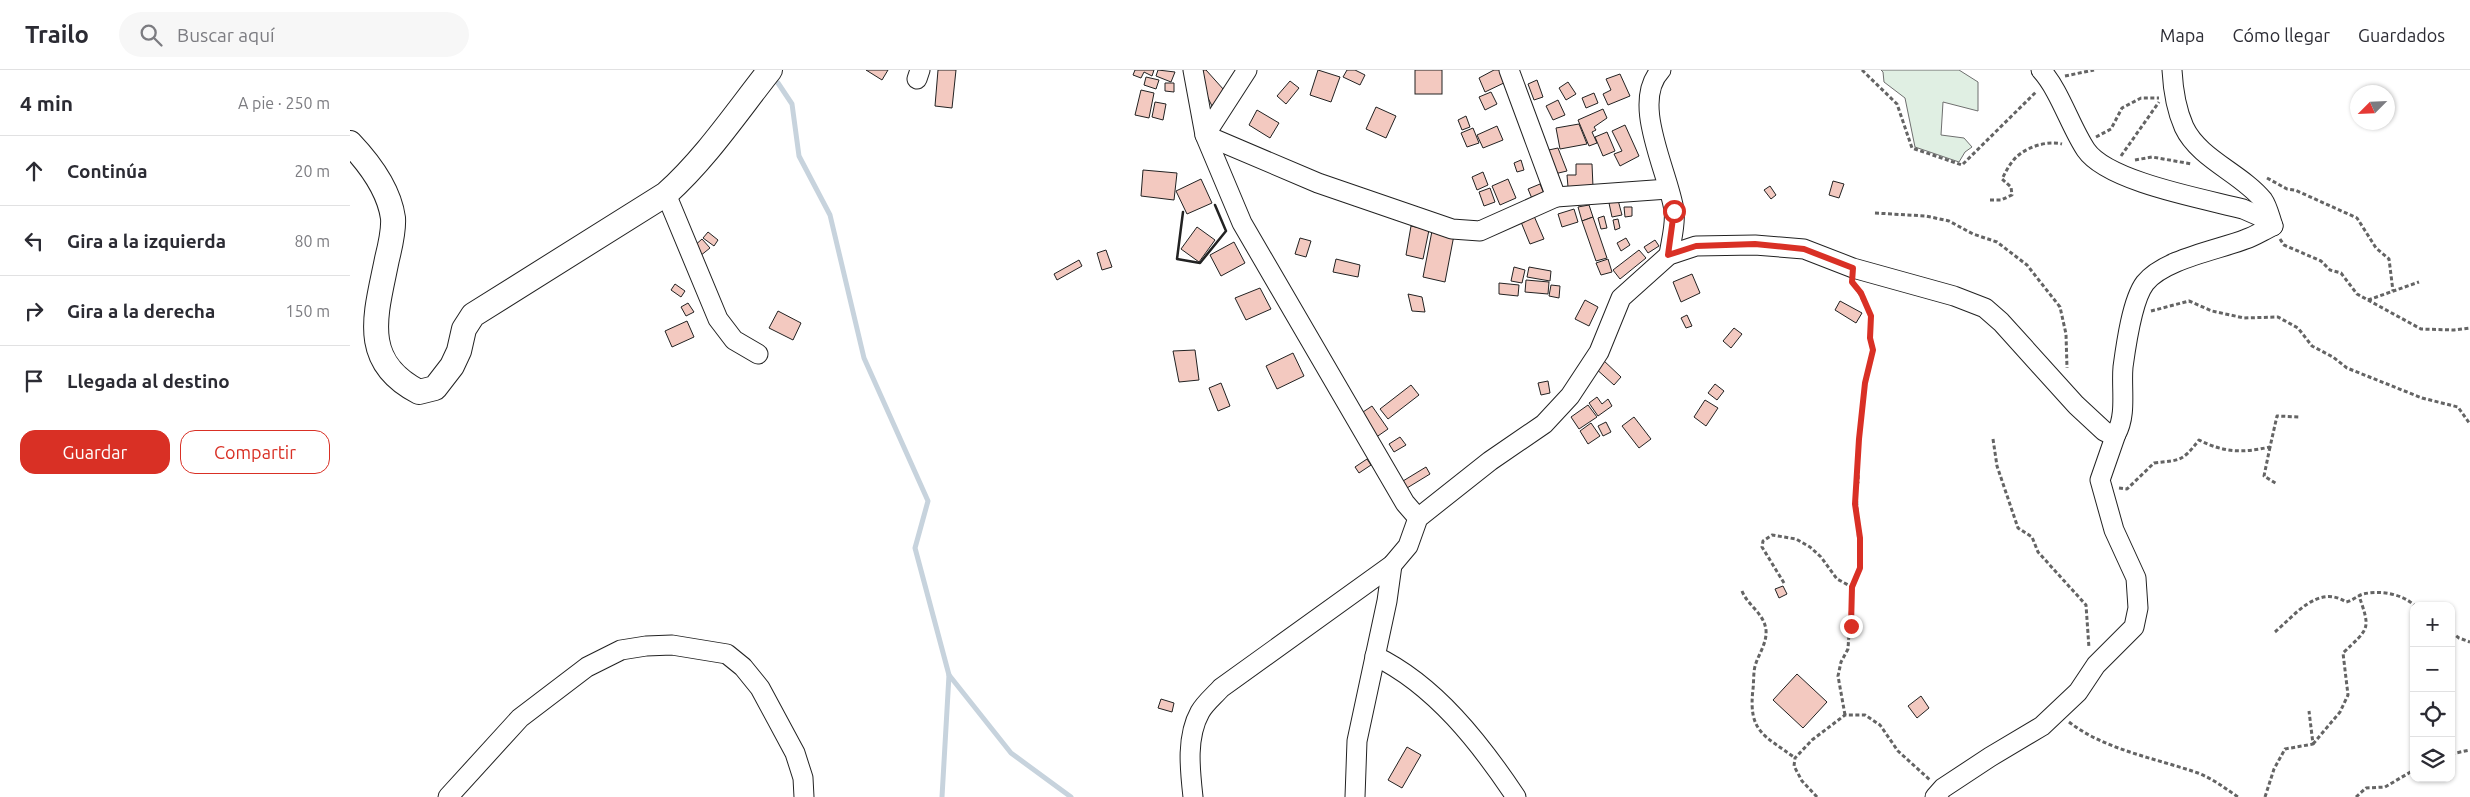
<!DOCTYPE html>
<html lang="es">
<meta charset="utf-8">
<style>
body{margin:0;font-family:Ubuntu,sans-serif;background:#f7f7f7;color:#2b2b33}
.controls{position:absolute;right:15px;bottom:15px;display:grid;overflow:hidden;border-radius:10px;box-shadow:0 1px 4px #0004}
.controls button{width:45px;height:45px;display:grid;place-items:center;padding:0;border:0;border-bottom:1px solid #e1e1e2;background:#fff;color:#2b2b33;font:25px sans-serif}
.compass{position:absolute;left:2000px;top:15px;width:45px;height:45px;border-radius:50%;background:#fff;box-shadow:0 1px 4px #0004;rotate:246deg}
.stop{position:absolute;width:15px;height:15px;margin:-11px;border:4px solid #d93025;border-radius:50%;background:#fff}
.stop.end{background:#d93025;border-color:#fff;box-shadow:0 1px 5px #0008}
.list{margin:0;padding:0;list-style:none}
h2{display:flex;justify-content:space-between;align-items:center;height:65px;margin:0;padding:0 20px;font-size:21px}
h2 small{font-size:16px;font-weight:400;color:#7c7c81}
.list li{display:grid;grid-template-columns:32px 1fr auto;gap:15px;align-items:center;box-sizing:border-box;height:70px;padding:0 20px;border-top:1px solid #e1e1e2}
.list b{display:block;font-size:19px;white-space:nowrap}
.list em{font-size:16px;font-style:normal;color:#7c7c81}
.actions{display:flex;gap:10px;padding:15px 20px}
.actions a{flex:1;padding:11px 0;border:1px solid #d93025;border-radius:15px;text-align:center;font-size:18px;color:#d93025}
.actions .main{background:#d93025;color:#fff}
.icon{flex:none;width:28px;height:28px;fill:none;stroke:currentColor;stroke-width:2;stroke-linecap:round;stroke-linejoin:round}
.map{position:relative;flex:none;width:2120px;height:727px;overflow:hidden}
header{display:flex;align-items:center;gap:30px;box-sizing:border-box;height:70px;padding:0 25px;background:#fff;border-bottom:1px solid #e1e1e2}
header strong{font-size:24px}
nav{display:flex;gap:28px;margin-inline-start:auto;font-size:18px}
.search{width:350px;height:45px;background:#f7f7f7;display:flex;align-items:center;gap:12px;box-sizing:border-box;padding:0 18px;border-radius:28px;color:#7c7c81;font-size:19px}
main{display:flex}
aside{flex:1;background:#fff}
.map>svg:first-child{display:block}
.green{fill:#e0efe3;stroke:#6f6f6f}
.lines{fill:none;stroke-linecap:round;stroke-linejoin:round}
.stream{stroke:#c7d3dd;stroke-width:5}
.building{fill:#f3c9c0;stroke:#222}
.minor-casing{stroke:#222;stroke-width:21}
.major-casing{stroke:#222;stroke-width:26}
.path{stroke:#646464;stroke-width:3;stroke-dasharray:4 2.5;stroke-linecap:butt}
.minor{stroke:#fff;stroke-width:19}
.major{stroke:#fff;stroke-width:24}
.wall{stroke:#222;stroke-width:2.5}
.route{stroke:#d93025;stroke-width:6}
</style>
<header>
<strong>Trailo</strong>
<div class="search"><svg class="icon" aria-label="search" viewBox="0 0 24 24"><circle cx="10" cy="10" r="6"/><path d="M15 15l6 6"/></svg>Buscar aquí</div>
<nav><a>Mapa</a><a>Cómo llegar</a><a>Guardados</a></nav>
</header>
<main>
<aside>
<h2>4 min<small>A pie · 250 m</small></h2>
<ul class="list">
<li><svg class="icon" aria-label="ahead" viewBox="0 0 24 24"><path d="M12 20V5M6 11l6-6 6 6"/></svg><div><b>Continúa</b></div><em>20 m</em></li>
<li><svg class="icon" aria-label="left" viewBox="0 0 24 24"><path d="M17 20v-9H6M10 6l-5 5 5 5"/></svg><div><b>Gira a la izquierda</b></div><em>80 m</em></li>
<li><svg class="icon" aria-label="right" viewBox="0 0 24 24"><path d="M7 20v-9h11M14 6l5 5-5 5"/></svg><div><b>Gira a la derecha</b></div><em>150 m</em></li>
<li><svg class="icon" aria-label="arrive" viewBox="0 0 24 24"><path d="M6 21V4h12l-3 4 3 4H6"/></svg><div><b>Llegada al destino</b></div></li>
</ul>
<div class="actions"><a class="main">Guardar</a><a>Compartir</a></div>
</aside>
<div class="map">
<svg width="2120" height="727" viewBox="0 0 2120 727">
<rect width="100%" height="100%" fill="#fff"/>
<!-- green -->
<polygon class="green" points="1531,0 1609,0 1628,12 1628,41 1593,32 1591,65 1614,68 1622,77 1615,82 1609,92 1565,77 1555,28 1534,12 1533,2"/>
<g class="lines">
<!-- stream -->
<g class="stream">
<polyline points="428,13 442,34 449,86 480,145 514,288 578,431 565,478 599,605 592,727"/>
<polyline points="599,605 661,683 721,727"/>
</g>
</g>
<!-- building -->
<g class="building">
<polygon points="516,0 538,0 532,10"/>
<polygon points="588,0 606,0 602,38 585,36"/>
<polygon points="785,0 804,0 802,6 794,2 791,8 783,5"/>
<polygon points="808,0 825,2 821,12 806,6"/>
<polygon points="848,0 856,0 874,20 862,36 845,2"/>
<polygon points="968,0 990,7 981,32 960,25"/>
<polygon points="997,0 1005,0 1015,5 1010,15 993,7"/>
<rect x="1065" y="0" width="27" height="24"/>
<polygon points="1144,0 1153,0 1158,11 1135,22 1129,8"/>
<polygon points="1270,4 1280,26 1258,35 1253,24 1261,20 1256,9"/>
<polygon points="796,7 809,10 806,19 794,15"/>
<polygon points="1187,10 1193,27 1184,30 1178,14"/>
<polygon points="940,11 949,18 936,34 927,26"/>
<polygon points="1218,12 1226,24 1216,30 1209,18"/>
<polygon points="815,13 824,13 824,22 815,21"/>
<polygon points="791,20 804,23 799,48 785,45"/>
<polygon points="1141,22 1147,34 1135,40 1129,27"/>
<polygon points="1244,23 1248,33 1236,38 1232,28"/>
<polygon points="1208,30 1215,45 1203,50 1196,36"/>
<polygon points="805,32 816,34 813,50 802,47"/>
<polygon points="1026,37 1046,46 1036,68 1016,59"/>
<polygon points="1253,39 1257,48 1244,57 1246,60 1242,62 1247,73 1239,76 1228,50"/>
<polygon points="907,40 929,53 920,68 899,55"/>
<polygon points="1116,46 1120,57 1112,60 1108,50"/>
<polygon points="1229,54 1237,74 1210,79 1206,58"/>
<polygon points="1275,55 1289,86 1270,96 1264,84 1272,81 1262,61"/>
<polygon points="1147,56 1153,70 1133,78 1127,65"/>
<polygon points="1123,58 1129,73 1117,77 1111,63"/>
<polygon points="1257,62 1265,81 1253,86 1245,67"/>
<polygon points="1208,78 1217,101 1200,105 1194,81"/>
<polygon points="1171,90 1174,100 1167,102 1164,93"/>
<polygon points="1226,94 1242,94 1243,117 1218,117 1217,105 1226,105"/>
<polygon points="793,100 827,103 824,130 791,126"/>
<polygon points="1133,102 1138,115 1127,120 1122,107"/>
<polygon points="851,109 862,133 837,144 826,121"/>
<polygon points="1158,109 1166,128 1150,135 1142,116"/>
<polygon points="1483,111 1494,114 1489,128 1479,125"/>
<polygon points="1190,114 1195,126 1183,131 1178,119"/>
<polygon points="1420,116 1426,125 1421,129 1414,120"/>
<polygon points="1140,118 1145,132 1134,136 1129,122"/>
<polygon points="1268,130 1272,145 1262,147 1259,133"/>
<polygon points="1239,135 1243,147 1232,151 1228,137"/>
<polygon points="1274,137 1282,137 1282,146 1275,147"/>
<polygon points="1224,139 1228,152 1212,157 1208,144"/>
<polygon points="1184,146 1194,169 1180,174 1171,152"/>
<polygon points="1254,146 1257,158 1251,159 1248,148"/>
<polygon points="1243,147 1257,188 1246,191 1232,151"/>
<polygon points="1268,149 1270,158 1265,160 1263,150"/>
<polygon points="1061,156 1079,160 1073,189 1056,185"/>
<polygon points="847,157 865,170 849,192 831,179"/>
<polygon points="1082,161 1104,165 1095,212 1073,207"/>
<polygon points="358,162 368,170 364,176 353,168"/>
<polygon points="950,168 961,171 956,187 945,184"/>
<polygon points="1276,168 1280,175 1271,181 1267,173"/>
<polygon points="352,169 360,178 350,186 343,177"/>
<polygon points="1305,170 1309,176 1298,183 1294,177"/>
<polygon points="884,172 895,193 871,206 860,185"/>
<polygon points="756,180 762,197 752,200 747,183"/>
<polygon points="1289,180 1296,188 1270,209 1263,200"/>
<polygon points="986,189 1010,195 1008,207 983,202"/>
<polygon points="1258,189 1262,202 1251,205 1246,193"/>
<polygon points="729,190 732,196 707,210 704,204"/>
<polygon points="1164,197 1175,200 1172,213 1161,211"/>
<polygon points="1179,197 1201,201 1200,211 1177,207"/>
<polygon points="1342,204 1350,223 1331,232 1323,212"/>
<polygon points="1176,210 1199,212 1198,224 1175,222"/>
<polygon points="1149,213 1169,215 1168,226 1149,224"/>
<polygon points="325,214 335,221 331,227 321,220"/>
<polygon points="1201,215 1210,216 1209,228 1199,226"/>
<polygon points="910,218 921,239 896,250 885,228"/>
<polygon points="1058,224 1072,227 1075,242 1062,241"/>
<polygon points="1235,230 1248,237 1239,256 1225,249"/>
<polygon points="1490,231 1512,243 1506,253 1485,240"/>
<polygon points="338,233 344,242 336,246 331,237"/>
<polygon points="428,241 451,253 443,270 419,258"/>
<polygon points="1337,245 1342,256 1336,258 1331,248"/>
<polygon points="337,251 344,267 322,277 315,261"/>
<polygon points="1384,258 1392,264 1381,278 1373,271"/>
<polygon points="845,280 849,310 829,312 823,281"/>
<polygon points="943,283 954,306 927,319 916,296"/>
<polygon points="1252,289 1271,307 1264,315 1244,297"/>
<polygon points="1198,311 1200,323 1191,325 1188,313"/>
<polygon points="871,313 880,336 868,341 859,318"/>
<polygon points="1365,314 1374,321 1367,330 1358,323"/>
<polygon points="1061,315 1069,325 1038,349 1030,339"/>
<polygon points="1247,327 1252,334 1258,329 1262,336 1248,346 1239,333"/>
<polygon points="1355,330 1368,338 1356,356 1344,347"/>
<polygon points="1238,335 1247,347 1229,359 1221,347"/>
<polygon points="1022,336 1038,359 1025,368 1010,344"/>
<polygon points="1284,347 1301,369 1289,378 1272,356"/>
<polygon points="1256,352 1261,362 1253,366 1248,356"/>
<polygon points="1241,353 1250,366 1238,374 1230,361"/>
<polygon points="1050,367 1056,375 1044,382 1039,374"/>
<polygon points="1017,389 1021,395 1009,403 1005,397"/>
<polygon points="1076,397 1080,404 1057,418 1053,411"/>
<polygon points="1433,516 1437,524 1429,528 1425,519"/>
<polygon points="1447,604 1477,632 1453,658 1423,630"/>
<polygon points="1571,626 1579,638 1567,648 1558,636"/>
<polygon points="811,629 824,633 822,642 808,638"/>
<polygon points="1057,677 1071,685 1052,718 1038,710"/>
</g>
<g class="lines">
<defs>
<g id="minor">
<polyline points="843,0 855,65 892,153 1055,433 1068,448"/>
<polyline points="897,0 855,65 968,113 1102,159 1130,161 1206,127"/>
<polyline points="1159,0 1206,127 1318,119"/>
<path d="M1311,0C1280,32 1318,101 1324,140C1326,154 1321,171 1319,185"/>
<path d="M1691,0C1710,21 1720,56 1736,80C1758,112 1855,129 1893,139L1909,146L1923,156"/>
<polyline points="567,9 570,0"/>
<polyline points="316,124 368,249 384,270 408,284"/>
<path d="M1025,586C1085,615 1130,673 1166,727"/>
<polyline points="98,727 170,648 237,597 271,580 296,576 322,575 377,584 393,597 410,618 445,683 453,708 454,727"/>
<path d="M843,727C840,700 836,667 850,642C855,633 865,625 871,618L1042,495L1058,476L1068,448L1140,391L1194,354L1220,326L1249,282L1271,228L1319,185L1346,176L1405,175L1454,179L1503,198L1604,226L1635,238L1651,252L1726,335L1754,361L1760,364H1766C1777,345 1771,318 1773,297C1776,275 1782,230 1795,213C1814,189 1868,180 1896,169C1905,166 1914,160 1923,156C1920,148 1918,137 1913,130C1891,103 1849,89 1834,57C1826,39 1823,19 1822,0"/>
<polyline points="1005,727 1007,671 1037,531 1042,495"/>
<polyline points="1585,727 1593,718 1640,687 1692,656 1728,622 1746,595 1784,557 1788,538 1786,508 1764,460 1750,410 1766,364"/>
</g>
<path id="major" d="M0,73C19,93 39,119 43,148C44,161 40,177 37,189C26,244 9,291 69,322L85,318L102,296L109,281L114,259L123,245L316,124C356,88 386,43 420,0"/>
</defs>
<!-- minor casing -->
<use href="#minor" class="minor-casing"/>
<!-- major casing -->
<use href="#major" class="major-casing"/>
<!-- path -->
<g class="path">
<polyline points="1512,0 1547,34 1562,78 1612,95 1687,21"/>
<polyline points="1715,6 1744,0"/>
<polyline points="1746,67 1761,59 1772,38 1791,28 1809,28"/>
<polyline points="1771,86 1809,32"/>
<polyline points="1785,90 1802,87 1842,94"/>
<polyline points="1917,108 1937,119 1945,120 2007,148 2026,178 2039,189 2043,221"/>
<path d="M1640,130H1651L1662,125L1661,117L1652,109C1655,103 1658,97 1662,92C1672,78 1696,70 1712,74"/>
<polyline points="1525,143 1576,146 1599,151 1623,164 1647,172 1677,195 1710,237 1716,264 1717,298"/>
<polyline points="1930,169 1934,175 1971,191 1980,200 1991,203 2007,224 2071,259 2104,260 2120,258"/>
<polyline points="2018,230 2069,212"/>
<polyline points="1801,241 1839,231 1862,241 1894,248 1928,247 1948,258 1962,276 1983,287 1997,298 2072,328 2108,337 2120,354"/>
<polyline points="1643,369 1647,396 1668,458 1682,467 1688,482 1736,535 1739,578"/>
<polyline points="1920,377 1914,406 1927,414"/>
<path d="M1769,418L1777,419L1804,393C1830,390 1832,392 1849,370C1875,383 1892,383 1920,377L1927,346L1950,347"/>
<polyline points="1434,513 1412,477 1413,471 1422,465 1446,469 1460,477 1471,487 1487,509 1502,517"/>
<path d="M1392,521C1398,536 1414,543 1416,560C1417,572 1410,582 1406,593C1403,601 1404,611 1403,619C1398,662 1414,665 1445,688"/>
<path d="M1925,562C1945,545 1968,514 1996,532C2002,531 2007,526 2013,524C2031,520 2053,524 2065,536"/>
<polyline points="2101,562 2109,568 2120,572"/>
<polyline points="1495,645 1488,606 1491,592 1498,579 1502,517 1510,498 1506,419 1508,412 1509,369 1515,313 1523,280 1520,268 1521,246 1506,217"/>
<path d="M1719,652C1755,680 1805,688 1848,703C1863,709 1875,718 1888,727"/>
<path d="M1963,674L1990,642L1998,625L1993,583C2019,558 2021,560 2009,526"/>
<polyline points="2101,684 2120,680"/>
<polyline points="1467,727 1452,711 1444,696 1445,688 1462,670 1495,645 1515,645 1530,655 1548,681 1580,710"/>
<polyline points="1915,727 1924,699 1935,679 1963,674 1959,641"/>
<polyline points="2006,727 2016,718 2035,717 2064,700"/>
</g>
<!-- minor -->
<use href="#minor" class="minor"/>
<!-- major -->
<use href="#major" class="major"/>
<!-- wall -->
<polyline class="wall" points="833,142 827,189 850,193 876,161 865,135"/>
</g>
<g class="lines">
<!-- route -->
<polyline class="route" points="1324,141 1318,185 1346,176 1405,174 1454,179 1503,198 1502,212 1511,223 1521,246 1520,268 1523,280 1515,313 1509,369 1505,434 1510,468 1510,498 1502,517 1501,556"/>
</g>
</svg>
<div class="controls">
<button>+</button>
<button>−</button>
<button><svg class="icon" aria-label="locate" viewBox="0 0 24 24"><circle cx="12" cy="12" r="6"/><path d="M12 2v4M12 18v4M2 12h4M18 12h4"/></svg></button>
<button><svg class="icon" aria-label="layers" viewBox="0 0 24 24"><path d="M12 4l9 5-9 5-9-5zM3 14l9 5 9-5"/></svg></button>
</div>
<svg class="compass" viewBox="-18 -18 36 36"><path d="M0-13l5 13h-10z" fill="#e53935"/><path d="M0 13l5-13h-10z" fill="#7c7c81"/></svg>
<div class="stop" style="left:1324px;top:141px"></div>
<div class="stop end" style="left:1501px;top:556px"></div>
</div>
</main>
